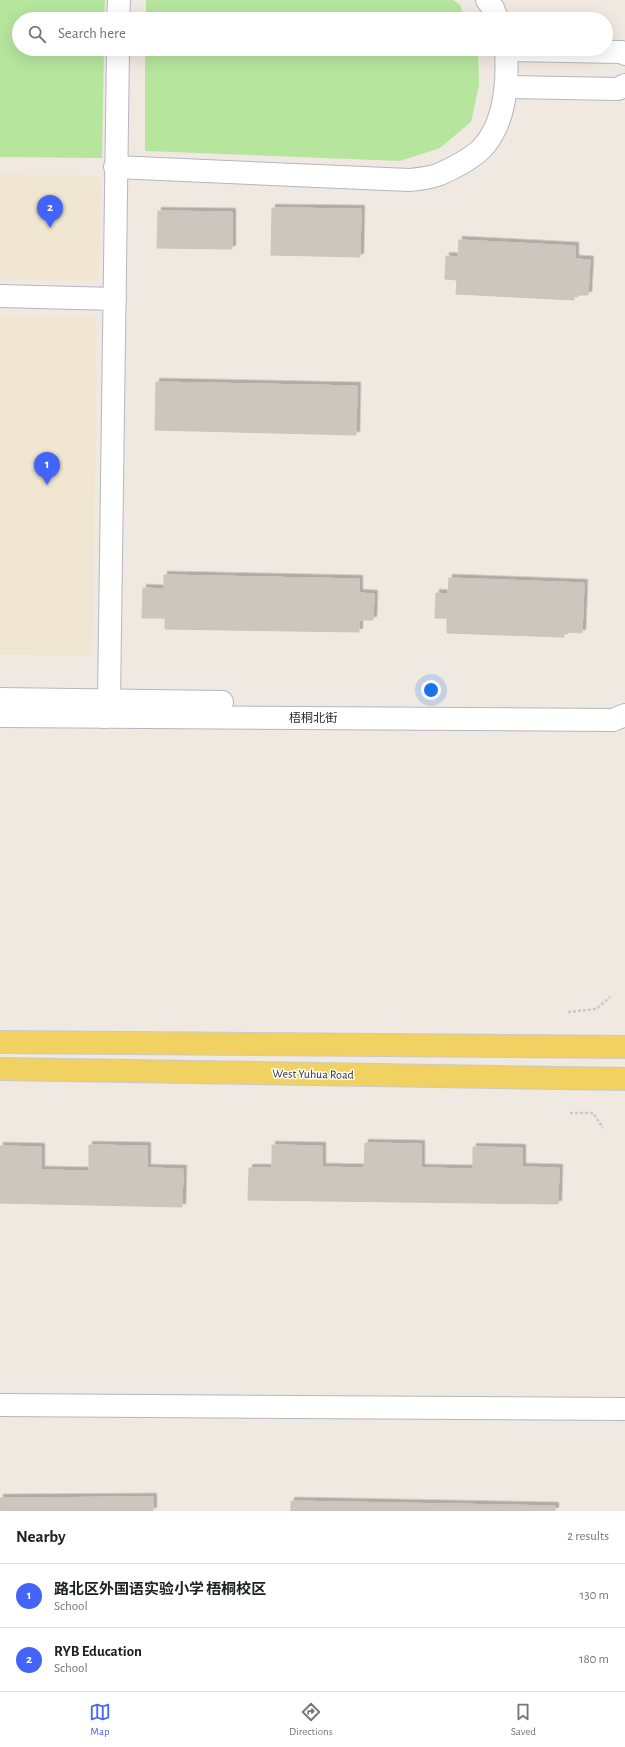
<!DOCTYPE html>
<meta charset="utf-8">
<style>
body{margin:0;font-family:"Alegreya Sans","Noto Sans SC",sans-serif;background:#f6f6f6;color:#202124}
.you{position:absolute;left:431px;top:690px;width:14px;height:14px;margin:-10px;border:3px solid #fff;border-radius:50%;background:#1a73e8;box-shadow:0 0 0 6px #1a73e833}
.badge{display:grid;place-items:center;width:26px;height:26px;border-radius:50%;background:#4264fb;color:#fff;font-size:13px;font-weight:700}
.pin{position:absolute;translate:-50% -33px;filter:drop-shadow(0 1px 2px #0008)}
.pin::after{content:'';position:absolute;top:21px;width:14px;height:12px;background:inherit;clip-path:polygon(0 0,100% 0,50% 100%)}
.list{margin:0;padding:0;list-style:none}
h2{display:flex;justify-content:space-between;align-items:center;height:52px;margin:0;padding:0 16px;font-size:17px}
h2 small{font-size:13px;font-weight:400;color:#757577}
.list li{display:grid;grid-template-columns:26px 1fr auto;gap:12px;align-items:center;box-sizing:border-box;height:64px;padding:0 16px;border-top:1px solid #e0e0e0}
.list b{display:block;font-size:15px;white-space:nowrap}
.list p{margin:0;font-size:13px;white-space:nowrap;color:#757577}
.list em{font-size:13px;font-style:normal;color:#757577}
.icon{flex:none;width:22px;height:22px;fill:none;stroke:currentColor;stroke-width:2;stroke-linecap:round;stroke-linejoin:round}
.map{position:relative;flex:none;width:625px;height:1511px;overflow:hidden}
.search{position:absolute;background:#fff;box-shadow:0 4px 16px #0002;left:12px;right:12px;top:12px;height:44px;display:flex;align-items:center;gap:10px;box-sizing:border-box;padding:0 14px;border-radius:22px;color:#757577;font-size:15px}
.sheet{height:180px;background:#fff}
nav{display:flex;justify-content:space-around;align-items:center;box-sizing:border-box;height:56px;border-top:1px solid #e0e0e0;background:#fff;font-size:11px;color:#757577}
nav a{display:grid;justify-items:center;gap:2px}
nav .on{color:#4264fb}
.map>svg:first-child{display:block}
.education{fill:#f0e6d1}
.green{fill:#b6e59e}
.building{fill:#cbc7bf;stroke:#cbc5ba;filter:url(#shadow)}
.lines{fill:none;stroke-linecap:round;stroke-linejoin:round}
.minor-casing{stroke:#b4b7c1;stroke-width:24}
.major-casing{stroke:#c9c9c9;stroke-width:24}
.path{stroke:#c9c9c9;stroke-width:2.5;stroke-dasharray:3 2;stroke-linecap:butt}
.minor{stroke:#fff;stroke-width:22}
.major{stroke:#f2d163;stroke-width:22}
.labels{text-anchor:middle;stroke-width:3;stroke-linejoin:round;paint-order:stroke}
.street-label{font-size:12px;fill:#2e2e2e;stroke:#fff}
</style>
<div class="map">
<svg width="625" height="1511" viewBox="0 0 625 1511">
<defs>
<filter id="shadow"><feDropShadow dx="3.5" dy="-3.5" stdDeviation="0" flood-color="#0004"/></filter>
</defs>
<rect width="100%" height="100%" fill="#efe9e1"/>
<!-- education -->
<g class="education">
<polygon points="0,174 101,176 99,281 0,279"/>
<polygon points="0,315 96,316 93,655 0,654"/>
</g>
<!-- green -->
<g class="green">
<polygon points="0,0 105,0 104,19 19,19 19,49 104,49 102,158 0,157"/>
<polygon points="146,0 453,0 460,5 465,19 146,19"/>
<polygon points="145,49 478,49 479,85 471,122 440,148 400,161 145,151"/>
</g>
<!-- building -->
<g class="building">
<polygon points="272,208 361,209 360,257 271,255"/>
<polygon points="158,211 232,212 232,249 157,248"/>
<polygon points="459,240 575,246 575,259 590,260 588,295 574,295 574,300 456,294 457,280 445,279 446,256 458,257"/>
<polygon points="156,382 357,386 356,435 155,430"/>
<polygon points="164,575 359,579 359,593 374,594 373,620 359,620 359,632 165,629 165,618 142,618 143,588 164,589"/>
<polygon points="449,578 584,583 582,633 564,632 564,637 447,633 447,618 435,618 436,593 448,594"/>
<polygon points="365,1143 421,1144 421,1168 473,1169 473,1147 522,1148 522,1167 559,1168 558,1204 248,1200 249,1168 272,1168 272,1145 322,1146 322,1167 364,1168"/>
<polygon points="89,1145 147,1146 147,1168 183,1169 182,1207 0,1203 0,1146 41,1147 41,1170 89,1171"/>
<polygon points="153,1497 153,1511 0,1511 0,1498"/>
<polygon points="291,1501 555,1506 555,1511 291,1511"/>
</g>
<g class="lines">
<defs>
<g id="minor">
<polyline points="487,0 493,8 497,19"/>
<polyline points="118,19 119,0"/>
<polyline points="506,50 621,52 625,54"/>
<polyline points="506,87 618,89 625,85"/>
<path d="M115,167L409,180C419,179 431,178 440,174C452,169 475,157 484,146C506,120 508,82 506,49"/>
<polyline points="0,296 115,299"/>
<polyline points="0,699 222,702"/>
<polyline points="0,716 613,720 625,715"/>
<polyline points="104,717 109,701 118,49"/>
<polyline points="0,1405 625,1409"/>
</g>
<g id="major">
<polyline points="0,1042 625,1047"/>
<polyline points="0,1069 625,1079"/>
</g>
</defs>
<!-- minor casing -->
<use href="#minor" class="minor-casing"/>
<!-- major casing -->
<use href="#major" class="major-casing"/>
<!-- path -->
<g class="path">
<polyline points="568,1012 596,1009 610,997"/>
<polyline points="570,1113 593,1113 603,1128"/>
</g>
<!-- minor -->
<use href="#minor" class="minor"/>
<!-- major -->
<use href="#major" class="major"/>
</g>
<g class="labels">
<!-- street labels -->
<g class="street-label">
<text x="313" y="722">梧桐北街</text>
<text transform="translate(313 1074) rotate(1)" y="4">West Yuhua Road</text>
</g>
</g>
</svg>
<div class="you"></div>
<div class="pin badge" style="left:47px;top:485px">1</div>
<div class="pin badge" style="left:50px;top:228px">2</div>
<div class="search"><svg class="icon" aria-label="search" viewBox="0 0 24 24"><circle cx="10" cy="10" r="6"/><path d="M15 15l6 6"/></svg>Search here</div>
</div>
<section class="sheet">
<h2>Nearby<small>2 results</small></h2>
<ul class="list">
<li><span class="badge">1</span><div><b>路北区外国语实验小学 梧桐校区</b><p>School</p></div><em>130 m</em></li>
<li><span class="badge">2</span><div><b>RYB Education</b><p>School</p></div><em>180 m</em></li>
</ul>
</section>
<nav>
<a class="on"><svg class="icon" aria-label="map" viewBox="0 0 24 24"><path d="M3 6l6-2 6 2 6-2v14l-6 2-6-2-6 2zM9 4v14M15 6v14"/></svg>Map</a>
<a><svg class="icon" aria-label="directions" viewBox="0 0 24 24"><path d="M12 3l9 9-9 9-9-9zM9 14v-3h6M13 9l2 2-2 2"/></svg>Directions</a>
<a><svg class="icon" aria-label="saved" viewBox="0 0 24 24"><path d="M7 4h10v16l-5-4-5 4z"/></svg>Saved</a>
</nav>
